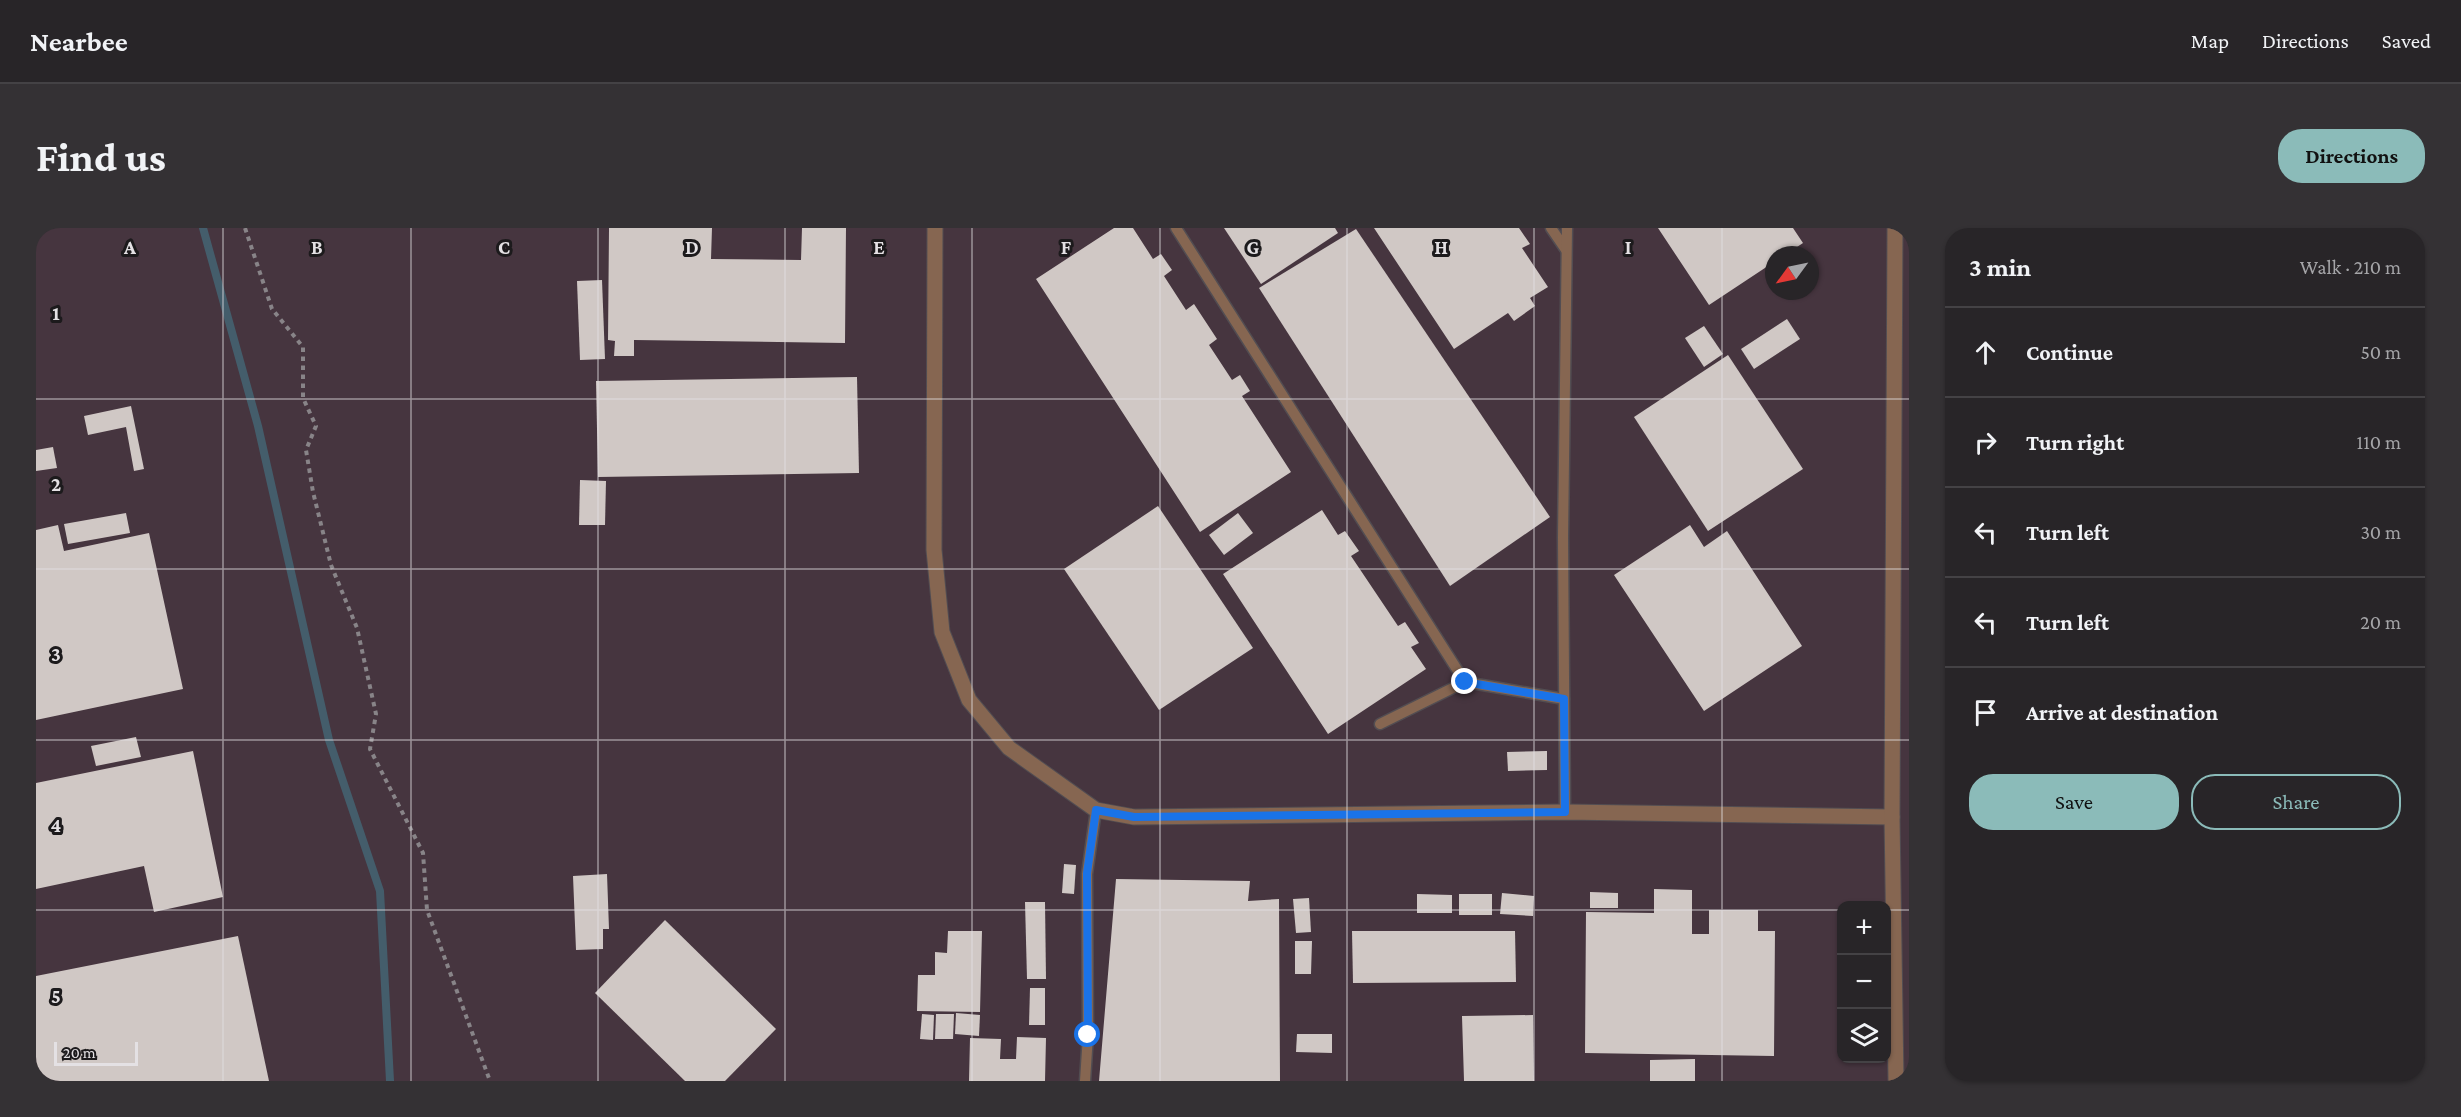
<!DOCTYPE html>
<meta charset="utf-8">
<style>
body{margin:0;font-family:"Crimson Pro",serif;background:#343134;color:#f1f3f6}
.controls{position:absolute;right:18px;bottom:18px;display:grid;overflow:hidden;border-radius:12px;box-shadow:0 2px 4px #0004}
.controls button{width:54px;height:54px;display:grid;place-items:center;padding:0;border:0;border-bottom:2px solid #444245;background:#282528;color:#f1f3f6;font:30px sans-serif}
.compass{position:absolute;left:1729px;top:18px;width:54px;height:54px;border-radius:50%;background:#282528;box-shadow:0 2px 4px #0004;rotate:237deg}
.scale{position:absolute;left:18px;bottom:15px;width:84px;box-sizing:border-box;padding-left:6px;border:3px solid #e4e1e4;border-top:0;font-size:16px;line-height:21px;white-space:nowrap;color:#e4e1e4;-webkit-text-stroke:4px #1c1a1c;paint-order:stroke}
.stop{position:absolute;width:18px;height:18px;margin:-14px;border:4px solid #1a73e8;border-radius:50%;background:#fff}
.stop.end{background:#1a73e8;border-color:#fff;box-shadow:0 2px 6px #0008}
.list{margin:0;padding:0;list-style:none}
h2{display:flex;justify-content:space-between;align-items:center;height:78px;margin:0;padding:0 24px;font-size:26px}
h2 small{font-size:20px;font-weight:400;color:#a5a5a8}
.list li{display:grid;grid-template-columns:39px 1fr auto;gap:18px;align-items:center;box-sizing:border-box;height:90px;padding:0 24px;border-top:2px solid #444245}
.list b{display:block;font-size:22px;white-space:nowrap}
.list em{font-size:20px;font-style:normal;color:#a5a5a8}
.actions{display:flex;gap:12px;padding:18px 24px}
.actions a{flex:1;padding:14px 0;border:2px solid #8bbbb9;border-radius:24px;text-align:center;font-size:21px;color:#8bbbb9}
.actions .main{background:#8bbbb9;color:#111}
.icon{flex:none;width:33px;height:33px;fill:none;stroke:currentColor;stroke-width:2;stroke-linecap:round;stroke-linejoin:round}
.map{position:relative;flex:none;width:1873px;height:853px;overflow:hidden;border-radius:24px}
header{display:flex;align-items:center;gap:36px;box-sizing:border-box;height:84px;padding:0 30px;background:#282528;border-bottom:2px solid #444245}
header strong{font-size:28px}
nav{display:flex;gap:33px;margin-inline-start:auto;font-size:21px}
.intro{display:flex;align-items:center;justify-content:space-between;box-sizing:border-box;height:144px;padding:0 36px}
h1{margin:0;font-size:42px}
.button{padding:15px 27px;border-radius:24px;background:#8bbbb9;color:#111;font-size:21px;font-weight:700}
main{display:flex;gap:36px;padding:0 36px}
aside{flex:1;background:#282528;border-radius:24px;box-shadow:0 2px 4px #0004}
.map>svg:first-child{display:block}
.industrial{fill:#46353f;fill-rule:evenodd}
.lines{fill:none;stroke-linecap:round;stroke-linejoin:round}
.stream{stroke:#445d6b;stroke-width:8}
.building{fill:#d0c8c5}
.lane-casing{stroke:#524d52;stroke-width:13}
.street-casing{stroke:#524d52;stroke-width:17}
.path{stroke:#888488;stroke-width:4;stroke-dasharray:4.5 4.5;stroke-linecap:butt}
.lane{stroke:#866651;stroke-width:10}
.street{stroke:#866651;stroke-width:15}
.route{stroke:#1a73e8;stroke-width:8}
.grid{fill:none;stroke:#e4e1e4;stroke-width:1.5;stroke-opacity:0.55}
.grid-label{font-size:20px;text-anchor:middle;font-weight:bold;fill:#e4e1e4;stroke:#1c1a1c;stroke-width:6;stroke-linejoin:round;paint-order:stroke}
</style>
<header>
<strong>Nearbee</strong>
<nav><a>Map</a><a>Directions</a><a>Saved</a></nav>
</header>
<div class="intro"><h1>Find us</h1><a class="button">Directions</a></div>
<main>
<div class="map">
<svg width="1873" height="853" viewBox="0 0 1873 853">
<rect width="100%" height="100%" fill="#363136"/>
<!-- industrial -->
<path class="industrial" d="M0,0H1873V853H0ZM1738,27H1774V63H1738ZM1806,678H1850V830H1806Z"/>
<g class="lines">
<!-- stream -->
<polyline class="stream" points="167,0 222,198 293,512 344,663 354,853"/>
</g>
<!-- building -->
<g class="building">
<polygon points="573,0 676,0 675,31 765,32 766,0 810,0 809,115 598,112 598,128 578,128 579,113 572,112"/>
<polygon points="1078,0 1097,0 1117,31 1125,26 1136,42 1128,48 1150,82 1158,76 1181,111 1173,117 1196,152 1204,147 1214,163 1206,168 1255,244 1164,304 1000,51"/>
<polygon points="1188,0 1299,0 1302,5 1225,56"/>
<polygon points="1338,0 1483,0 1494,16 1486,20 1512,59 1494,70 1499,78 1478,93 1472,85 1418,121"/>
<polygon points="1622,0 1757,0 1767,15 1749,27 1738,27 1738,34 1673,77"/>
<polygon points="1320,1 1514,289 1414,358 1223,60"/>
<polygon points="566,52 569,131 544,132 541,53"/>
<polygon points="1751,91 1764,111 1718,141 1705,121"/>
<polygon points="1668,98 1687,126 1668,139 1649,110"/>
<polygon points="1692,127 1767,241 1672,303 1598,189"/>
<polygon points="821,149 823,245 562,249 560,153"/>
<polygon points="95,178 108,241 98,243 90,199 52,207 48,188"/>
<polygon points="17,219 21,240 0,243 0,222"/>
<polygon points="544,252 570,253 569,297 543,297"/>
<polygon points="1122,278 1217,420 1123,482 1028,341"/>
<polygon points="1286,282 1302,307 1309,303 1323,323 1315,328 1362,398 1369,394 1383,415 1375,419 1390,441 1292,506 1187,346"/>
<polygon points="90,285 94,305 32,316 28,296"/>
<polygon points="1202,285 1217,305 1188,327 1173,307"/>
<polygon points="22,297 28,323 113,305 147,461 0,492 0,302"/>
<polygon points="1654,297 1668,319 1691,303 1766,418 1668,483 1578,347"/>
<polygon points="100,509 105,529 60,538 55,518"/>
<polygon points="157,523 187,669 118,684 108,638 0,661 0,555"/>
<polygon points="1511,523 1511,542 1472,543 1471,524"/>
<polygon points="1028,636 1040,637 1038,666 1026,665"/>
<polygon points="571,646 573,701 567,701 567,721 540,722 537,648"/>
<polygon points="1080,651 1214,653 1212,673 1243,671 1244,853 1063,853"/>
<polygon points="1618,661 1656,662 1656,706 1673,706 1673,682 1722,682 1722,703 1739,703 1738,828 1549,825 1550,684 1618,685"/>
<polygon points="1554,664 1582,665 1582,680 1554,680"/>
<polygon points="1466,665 1498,668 1497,688 1464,686"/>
<polygon points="1381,666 1416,667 1416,685 1381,685"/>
<rect x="1423" y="666" width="33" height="21"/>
<polygon points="1273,670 1275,704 1260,705 1257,671"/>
<polygon points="989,674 1009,674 1010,751 991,751"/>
<polygon points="629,692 740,801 689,853 649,853 559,765"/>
<polygon points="912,703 946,703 944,784 881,783 882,747 899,747 899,724 911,725"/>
<polygon points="1316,703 1479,703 1480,754 1317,755"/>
<polygon points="202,708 233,853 0,853 0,748"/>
<polygon points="1259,713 1276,713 1275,746 1259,746"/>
<polygon points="994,760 1009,760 1009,797 993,797"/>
<polygon points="920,785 944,787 943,808 919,806"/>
<polygon points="886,786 898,787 897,812 884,811"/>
<polygon points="900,786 918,786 917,811 899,811"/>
<polygon points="1497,787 1498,853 1428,853 1426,788"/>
<polygon points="1261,806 1296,806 1296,825 1260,824"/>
<polygon points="981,809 1010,810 1009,853 933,853 934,810 965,811 964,831 980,831"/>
<polygon points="1659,831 1659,853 1614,853 1614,832"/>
</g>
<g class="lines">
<defs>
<g id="lane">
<polyline points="1140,0 1429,454"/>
<polyline points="1515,0 1530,22"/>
<polyline points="1344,496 1429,454 1528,471"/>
<polyline points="1529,584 1527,309 1531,0"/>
<polyline points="1049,853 1052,807 1051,646 1060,582"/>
</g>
<g id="street">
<polyline points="899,0 898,322 906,404 933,472 973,520 1060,582 1098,589 1529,584 1856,589"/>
<polyline points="1859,0 1856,589 1860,853"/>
</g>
</defs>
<!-- lane casing -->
<use href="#lane" class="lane-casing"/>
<!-- street casing -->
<use href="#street" class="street-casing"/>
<!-- path -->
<polyline class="path" points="209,0 236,81 267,119 267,170 280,198 270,222 277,264 295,337 321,400 340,486 334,521 387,625 391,682 454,853"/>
<!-- lane -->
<use href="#lane" class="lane"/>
<!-- street -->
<use href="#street" class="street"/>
</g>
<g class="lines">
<!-- route -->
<polyline class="route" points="1052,807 1051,645 1060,582 1098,589 1529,584 1528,471 1429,454"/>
</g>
<!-- grid -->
<path class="grid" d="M187,0V853M375,0V853M562,0V853M749,0V853M936,0V853M1124,0V853M1311,0V853M1498,0V853M1686,0V853M0,171H1873M0,341H1873M0,512H1873M0,682H1806M1850,682H1873"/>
<g class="grid-label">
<text x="94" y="26">A</text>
<text x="281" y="26">B</text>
<text x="468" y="26">C</text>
<text x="656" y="26">D</text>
<text x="843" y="26">E</text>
<text x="1030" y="26">F</text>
<text x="1217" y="26">G</text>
<text x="1405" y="26">H</text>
<text x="1592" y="26">I</text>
<text x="20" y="92">1</text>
<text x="20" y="263">2</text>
<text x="20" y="433">3</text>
<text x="20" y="604">4</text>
<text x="20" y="775">5</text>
</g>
</svg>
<div class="controls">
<button>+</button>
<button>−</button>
<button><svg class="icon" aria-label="layers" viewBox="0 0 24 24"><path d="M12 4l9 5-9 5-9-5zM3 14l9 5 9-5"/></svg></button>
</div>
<svg class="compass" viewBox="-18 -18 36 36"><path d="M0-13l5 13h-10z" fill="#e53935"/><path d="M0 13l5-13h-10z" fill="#a5a5a8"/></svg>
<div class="scale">20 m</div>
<div class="stop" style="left:1052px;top:807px"></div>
<div class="stop end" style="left:1429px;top:454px"></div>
</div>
<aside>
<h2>3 min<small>Walk · 210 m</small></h2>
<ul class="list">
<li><svg class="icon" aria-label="ahead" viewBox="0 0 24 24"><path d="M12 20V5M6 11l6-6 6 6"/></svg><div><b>Continue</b></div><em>50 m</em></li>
<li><svg class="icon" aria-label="right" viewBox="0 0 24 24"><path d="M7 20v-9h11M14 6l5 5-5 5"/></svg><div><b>Turn right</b></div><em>110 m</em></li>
<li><svg class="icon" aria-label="left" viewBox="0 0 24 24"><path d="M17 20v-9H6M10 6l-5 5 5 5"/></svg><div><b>Turn left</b></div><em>30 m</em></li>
<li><svg class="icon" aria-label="left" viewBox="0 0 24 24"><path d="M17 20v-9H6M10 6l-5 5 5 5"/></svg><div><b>Turn left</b></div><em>20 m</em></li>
<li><svg class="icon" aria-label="arrive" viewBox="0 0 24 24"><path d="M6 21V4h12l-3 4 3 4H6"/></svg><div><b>Arrive at destination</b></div></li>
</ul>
<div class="actions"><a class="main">Save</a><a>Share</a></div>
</aside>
</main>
